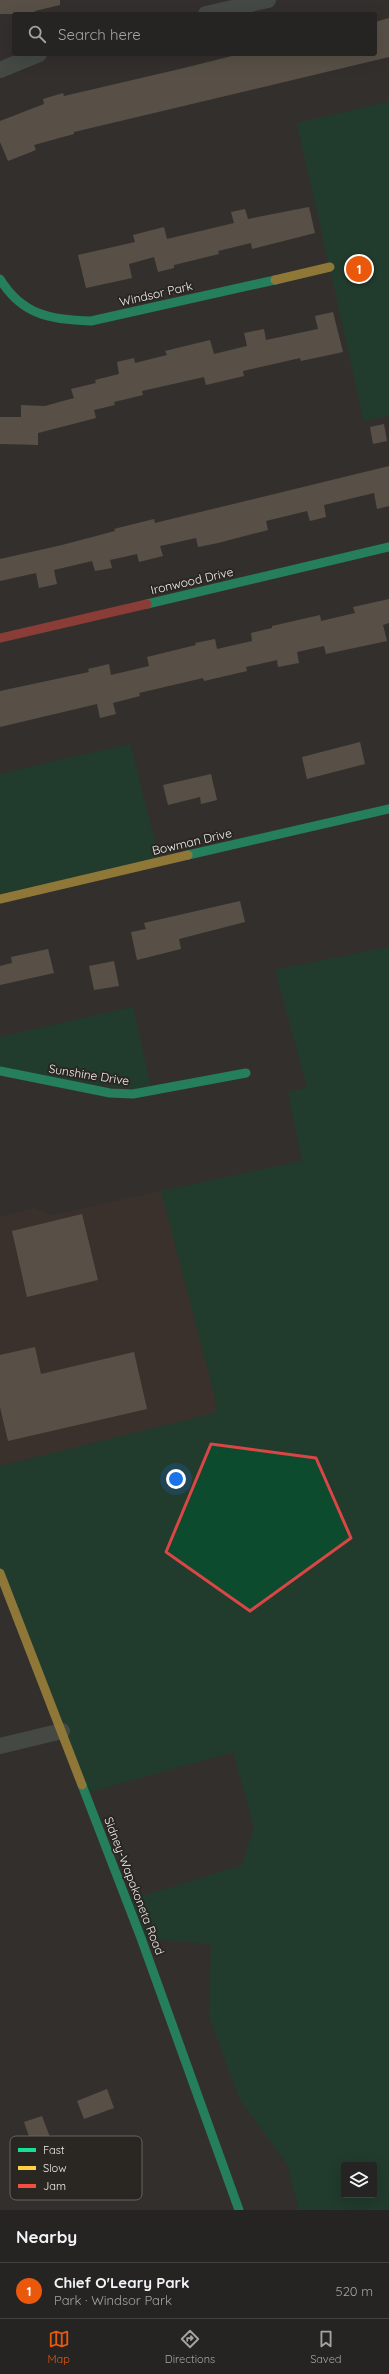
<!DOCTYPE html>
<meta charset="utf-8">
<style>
body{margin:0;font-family:Quicksand,sans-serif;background:#2e2c2a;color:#f1f3f6}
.controls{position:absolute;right:12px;bottom:12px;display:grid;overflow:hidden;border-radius:4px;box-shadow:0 4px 16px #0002}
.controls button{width:36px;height:36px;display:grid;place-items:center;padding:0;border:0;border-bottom:1px solid #424140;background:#262422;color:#f1f3f6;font:20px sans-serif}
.you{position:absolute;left:176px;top:1479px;width:14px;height:14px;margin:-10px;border:3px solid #fff;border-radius:50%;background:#1a73e8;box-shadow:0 0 0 6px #1a73e833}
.badge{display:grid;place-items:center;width:26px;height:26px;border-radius:50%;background:#ea580c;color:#fff;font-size:13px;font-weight:700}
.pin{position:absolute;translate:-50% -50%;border:2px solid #fff;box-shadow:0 1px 4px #0006}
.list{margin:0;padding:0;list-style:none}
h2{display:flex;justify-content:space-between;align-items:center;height:52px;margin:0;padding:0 16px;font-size:17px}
h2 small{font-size:13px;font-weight:400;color:#a4a4a5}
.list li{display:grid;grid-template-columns:26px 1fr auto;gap:12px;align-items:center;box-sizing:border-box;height:56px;padding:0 16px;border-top:1px solid #424140}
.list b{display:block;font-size:15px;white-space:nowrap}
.list p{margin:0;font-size:13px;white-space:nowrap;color:#a4a4a5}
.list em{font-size:13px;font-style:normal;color:#a4a4a5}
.icon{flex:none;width:22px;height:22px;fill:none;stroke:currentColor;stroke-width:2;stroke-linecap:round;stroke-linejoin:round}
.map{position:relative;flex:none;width:389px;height:2210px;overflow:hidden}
.search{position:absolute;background:#262422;box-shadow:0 4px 16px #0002;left:12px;right:12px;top:12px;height:44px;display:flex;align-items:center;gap:10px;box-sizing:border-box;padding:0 14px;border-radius:4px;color:#a4a4a5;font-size:15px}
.sheet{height:108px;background:#262422}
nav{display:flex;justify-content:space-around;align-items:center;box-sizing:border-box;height:56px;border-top:1px solid #424140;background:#262422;font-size:11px;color:#a4a4a5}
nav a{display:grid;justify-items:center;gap:2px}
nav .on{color:#ea580c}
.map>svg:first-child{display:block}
.commercial{fill:#43342b}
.green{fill:#0c4b2d;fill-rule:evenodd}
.building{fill:#867867}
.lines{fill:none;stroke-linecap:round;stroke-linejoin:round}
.street{stroke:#596960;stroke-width:16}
.fast{stroke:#16e098;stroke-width:9}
.slow{stroke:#ffcf43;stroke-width:9}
.jam{stroke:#f24e42;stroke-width:9}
.marked{fill:none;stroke:#da4645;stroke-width:3;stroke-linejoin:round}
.labels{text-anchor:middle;stroke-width:4;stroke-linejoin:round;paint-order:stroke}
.street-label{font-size:12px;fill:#f1efec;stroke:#2a2723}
.key{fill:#2a2723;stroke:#66635f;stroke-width:1}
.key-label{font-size:11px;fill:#f1efec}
</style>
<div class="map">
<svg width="389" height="2210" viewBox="0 0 389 2210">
<rect width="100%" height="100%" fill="#33302e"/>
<!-- commercial -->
<polygon class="commercial" points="161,1191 216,1401 215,1413 0,1466 0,1217 34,1208 53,1215"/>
<!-- green -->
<g class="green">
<polygon points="389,102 389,416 364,421 297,123"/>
<polygon points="130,744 160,862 0,899 0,774"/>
<path d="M389,947V2210H299L287,2164L239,2098L209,2016L211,1944L141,1938L127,1901L242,1865L254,1827L233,1752L86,1793L0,1573V1466L215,1413L216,1401L161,1191L302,1161L288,1093L307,1087L275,970ZM344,2165H374V2195H344Z"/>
<polygon points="133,1007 152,1092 0,1071 0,1037"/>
</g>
<!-- building -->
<g class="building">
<polygon points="0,0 60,0 60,5 35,11 36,14 0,14"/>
<polygon points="389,18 389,57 74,132 74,134 34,145 36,150 8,161 0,142 0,121 44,104 43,99 63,93 64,96 184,68 232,56 232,54 375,54 375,22"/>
<polygon points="309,207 315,233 252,249 251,243 218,251 219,254 174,265 174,268 158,272 154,257 129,264 132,278 86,288 78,255 135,242 133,235 164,227 167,239 234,223 231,212 245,209 248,219"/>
<polygon points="333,312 343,352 301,361 300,358 243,371 244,376 206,385 204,377 142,391 143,395 114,402 115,405 94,410 96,418 38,433 38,445 0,444 0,417 21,417 21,405 45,406 74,398 71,389 96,383 95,380 119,374 117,362 134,358 135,363 167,355 165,351 210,340 214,354 247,346 244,333 264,329 266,340 318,329 315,316"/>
<polygon points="384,424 387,441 373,444 370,427"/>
<polygon points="389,466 389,506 377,509 374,493 324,505 326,517 310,521 307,511 266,521 268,530 218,543 198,547 196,538 160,546 163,556 139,562 137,554 110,560 112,568 95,571 92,561 54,570 57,584 39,588 36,573 0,581 0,559 62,545 115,531 114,529 154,519 155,523"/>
<polygon points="389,599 389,623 383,625 387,641 326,654 324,646 297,652 299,663 278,667 277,660 246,667 247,671 204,681 203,678 139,693 140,696 113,703 116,714 100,718 97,704 0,727 0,691 89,672 88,669 109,664 111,675 149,666 147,657 196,645 195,643 215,639 217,649 252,641 251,633 272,628 272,626 320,615 321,621 355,613 353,607"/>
<polygon points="360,742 365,764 307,779 302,757"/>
<polygon points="211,774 217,800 201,804 200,797 168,805 163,785"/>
<polygon points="240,901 245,922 179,939 181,949 137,960 131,932 146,929 144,923"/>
<polygon points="48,949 54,973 0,985 0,966 12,963 11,957"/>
<polygon points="114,961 119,986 94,990 89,966"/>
<polygon points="82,1214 98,1280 27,1297 12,1231"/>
<polygon points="35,1347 41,1374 134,1352 147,1409 8,1441 0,1407 0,1355"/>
<polygon points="107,2089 114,2108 84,2119 77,2101"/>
<polygon points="42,2116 53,2145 34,2151 24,2122"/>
</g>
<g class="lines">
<!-- street -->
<g class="street">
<polyline points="206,14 268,0"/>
<polyline points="0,70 39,54"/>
<polyline points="0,1746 62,1731"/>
</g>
<!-- fast -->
<g class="fast">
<path d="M0,279C22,315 51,320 91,321L275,280"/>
<polyline points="147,604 389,547"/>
<polyline points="188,855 389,809"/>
<polyline points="0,1071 110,1093 133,1094 246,1073"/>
<polyline points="82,1785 141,1938 239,2210"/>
</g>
<!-- slow -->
<g class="slow">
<polyline points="275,280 330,267"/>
<polyline points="0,899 188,855"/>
<polyline points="0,1573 82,1785"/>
</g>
<!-- jam -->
<polyline class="jam" points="0,638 147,604"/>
</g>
<!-- marked area -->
<path d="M0 0H389V2210H0ZM211,1444L316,1458L351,1538L250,1611L166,1552Z" fill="#33302e" fill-opacity=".55" fill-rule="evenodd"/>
<path class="marked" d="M211,1444L316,1458L351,1538L250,1611L166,1552Z"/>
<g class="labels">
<!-- street labels -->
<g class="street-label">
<text transform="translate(156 294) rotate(-13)" y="4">Windsor Park</text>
<text transform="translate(192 581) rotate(-13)" y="4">Ironwood Drive</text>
<text transform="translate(192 842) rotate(-13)" y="4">Bowman Drive</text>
<text transform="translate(89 1075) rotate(9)" y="4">Sunshine Drive</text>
<text transform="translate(134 1886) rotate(69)" y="4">Sidney-Wapakoneta Road</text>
</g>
</g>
<!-- legend -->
<rect x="10" y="2136" width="132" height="64" rx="6" class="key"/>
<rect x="18" y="2148" width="18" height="4" fill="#16e098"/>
<rect x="18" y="2166" width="18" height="4" fill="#ffcf43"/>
<rect x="18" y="2184" width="18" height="4" fill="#f24e42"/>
<g class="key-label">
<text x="43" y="2154">Fast</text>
<text x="43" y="2172">Slow</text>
<text x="43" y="2190">Jam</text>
</g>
</svg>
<div class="controls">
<button><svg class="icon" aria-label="layers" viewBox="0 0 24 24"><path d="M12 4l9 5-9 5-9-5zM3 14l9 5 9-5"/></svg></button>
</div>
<div class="you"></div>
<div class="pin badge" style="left:359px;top:269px">1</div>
<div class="search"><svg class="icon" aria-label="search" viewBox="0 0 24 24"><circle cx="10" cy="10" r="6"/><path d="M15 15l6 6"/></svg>Search here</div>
</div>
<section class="sheet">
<h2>Nearby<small></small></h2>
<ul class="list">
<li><span class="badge">1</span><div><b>Chief O'Leary Park</b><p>Park · Windsor Park</p></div><em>520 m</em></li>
</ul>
</section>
<nav>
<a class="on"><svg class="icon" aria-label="map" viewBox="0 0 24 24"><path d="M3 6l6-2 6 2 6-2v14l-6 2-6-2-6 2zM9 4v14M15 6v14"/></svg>Map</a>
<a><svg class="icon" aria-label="directions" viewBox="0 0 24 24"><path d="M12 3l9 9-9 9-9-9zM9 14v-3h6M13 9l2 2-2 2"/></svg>Directions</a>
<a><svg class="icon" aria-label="saved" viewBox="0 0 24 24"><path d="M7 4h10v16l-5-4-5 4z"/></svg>Saved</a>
</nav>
